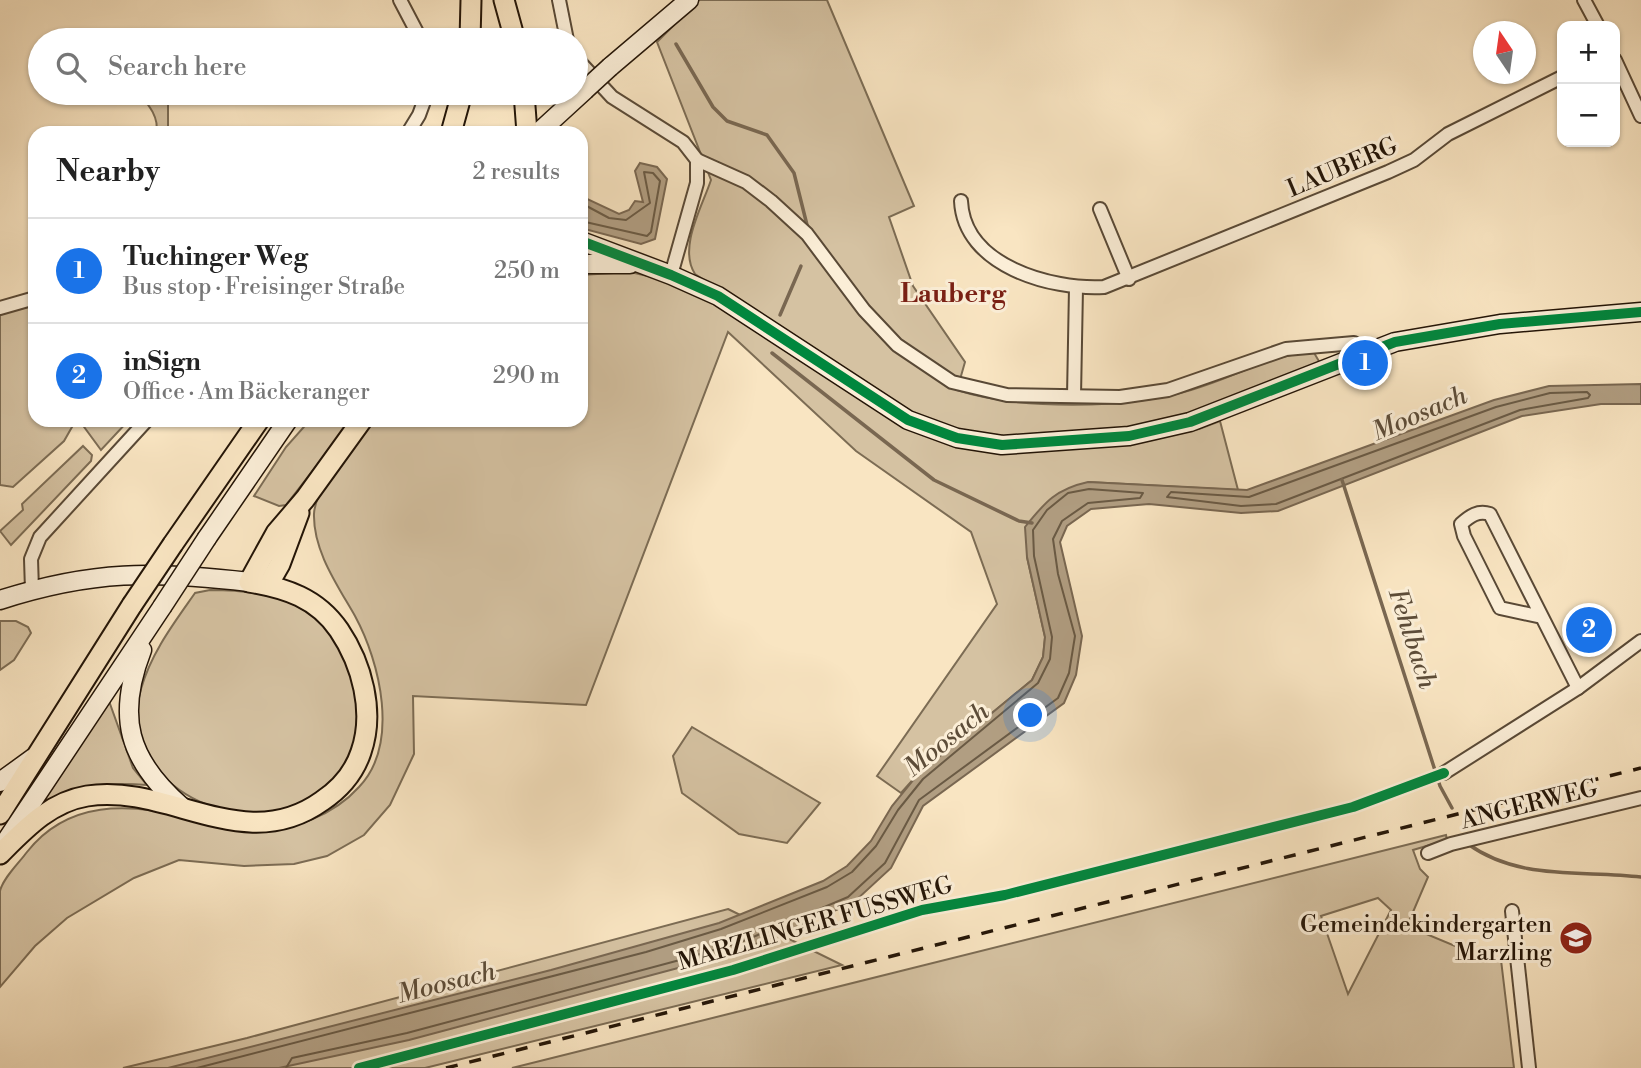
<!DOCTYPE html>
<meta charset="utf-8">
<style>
body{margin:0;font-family:"Libre Bodoni",serif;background:#f2f2f2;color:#222}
.controls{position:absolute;right:21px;top:21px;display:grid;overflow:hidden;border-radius:14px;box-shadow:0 2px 5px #0004}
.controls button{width:63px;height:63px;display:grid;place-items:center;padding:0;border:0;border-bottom:2px solid #e0e0e0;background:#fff;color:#222;font:35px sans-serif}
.compass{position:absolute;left:1473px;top:21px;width:63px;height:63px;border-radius:50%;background:#fff;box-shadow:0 2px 5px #0004;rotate:347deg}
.you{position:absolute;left:1031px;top:716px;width:24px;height:24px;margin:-18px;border:5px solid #fff;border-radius:50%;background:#1a73e8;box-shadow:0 0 0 10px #1a73e833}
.badge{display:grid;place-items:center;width:46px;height:46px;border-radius:50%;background:#1a73e8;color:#fff;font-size:23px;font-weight:700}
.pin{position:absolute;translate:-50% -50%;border:4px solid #fff;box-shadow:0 2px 7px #0006}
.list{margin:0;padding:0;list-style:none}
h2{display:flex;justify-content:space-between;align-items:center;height:91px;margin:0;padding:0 28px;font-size:30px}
h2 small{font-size:23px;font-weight:400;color:#767676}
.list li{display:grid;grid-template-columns:46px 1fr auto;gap:21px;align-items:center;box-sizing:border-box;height:105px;padding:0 28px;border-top:2px solid #e0e0e0}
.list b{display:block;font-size:26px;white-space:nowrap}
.list p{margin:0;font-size:23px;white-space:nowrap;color:#767676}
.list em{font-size:23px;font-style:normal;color:#767676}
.icon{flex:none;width:38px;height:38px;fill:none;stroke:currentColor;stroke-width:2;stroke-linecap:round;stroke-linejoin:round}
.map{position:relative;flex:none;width:1641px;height:1068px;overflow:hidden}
.search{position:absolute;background:#fff;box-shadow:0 2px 5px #0004;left:28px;top:28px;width:560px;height:77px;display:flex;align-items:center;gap:18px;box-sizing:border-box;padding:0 24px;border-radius:38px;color:#767676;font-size:26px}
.panel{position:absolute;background:#fff;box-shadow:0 2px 5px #0004;left:28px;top:126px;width:560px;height:301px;border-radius:21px}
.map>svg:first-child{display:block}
.green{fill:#d5c2a2;stroke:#7c6c54;stroke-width:2;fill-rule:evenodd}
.water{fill:#b19e82;stroke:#796751;stroke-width:2}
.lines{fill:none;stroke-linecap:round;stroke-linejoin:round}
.shore{stroke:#6a5a44;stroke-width:2}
.stream{stroke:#796751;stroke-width:3.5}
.street-casing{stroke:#594936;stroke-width:16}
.secondary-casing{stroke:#241507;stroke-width:21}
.primary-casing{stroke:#241507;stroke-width:23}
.street{stroke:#fbeed7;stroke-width:12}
.secondary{stroke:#fbeed7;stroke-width:18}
.primary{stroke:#f9e5c2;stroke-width:19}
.rail{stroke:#241507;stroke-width:3.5;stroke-dasharray:12 12;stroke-linecap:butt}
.secondary-bridge-casing{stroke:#241507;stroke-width:21;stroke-linecap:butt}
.primary-bridge-casing{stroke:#241507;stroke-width:23;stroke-linecap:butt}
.secondary-bridge{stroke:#fbeed7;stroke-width:18}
.primary-bridge{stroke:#f9e5c2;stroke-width:19}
.cycleway-casing{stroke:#fbeed7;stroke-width:15}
.cycleway{stroke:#00873e;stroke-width:10}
.labels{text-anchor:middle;stroke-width:6;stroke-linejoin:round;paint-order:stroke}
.street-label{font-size:24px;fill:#241507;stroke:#fbeed7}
.poi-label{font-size:24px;fill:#241507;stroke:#fbeed7;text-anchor:end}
.neighbourhood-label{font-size:26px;font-weight:bold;fill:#7a1f14;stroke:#fbeed7}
.water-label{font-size:26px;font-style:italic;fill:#5c4c38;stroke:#fbeed7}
</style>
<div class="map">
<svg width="1641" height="1068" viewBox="0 0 1641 1068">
<rect width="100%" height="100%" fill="#f9e5c2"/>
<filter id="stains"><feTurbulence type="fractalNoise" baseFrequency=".00286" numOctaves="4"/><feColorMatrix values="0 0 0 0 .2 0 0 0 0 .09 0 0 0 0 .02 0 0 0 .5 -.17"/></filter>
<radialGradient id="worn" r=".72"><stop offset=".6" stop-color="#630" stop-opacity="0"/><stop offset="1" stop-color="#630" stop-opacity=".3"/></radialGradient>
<!-- green -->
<g class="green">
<path d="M699,0H827L914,206L889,217L913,286L965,362L957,390C1018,410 1129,409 1191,390C1236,377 1265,357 1313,351L1320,363L1204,414L1126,432L978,441L926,424L695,274C678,248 702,207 711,180L657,42Z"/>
<path d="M139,93L168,94V133H156C160,118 148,104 139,93Z"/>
<path d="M630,272L670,281L696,292L953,441L1155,437L1199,429L1220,421L1238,490L1089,482L1027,557L1045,637L1043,657L1032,680L918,774L901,793L877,776L997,604L971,532L856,451L728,332L586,705L413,696L414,754L390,805L364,835L327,856L294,864L244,866L179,860L134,878L67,918L35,946L0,987C0,960 0,915 0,891C3,878 19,863 27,852C68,800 128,803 187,817C210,823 231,832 254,832C292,831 334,815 359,787C400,744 380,662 355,616C338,586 313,551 314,514C315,486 355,443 372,420H581V275Z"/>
<polygon points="35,305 35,420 76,420 64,441 13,487 0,485 0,314"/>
<polygon points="79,420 129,420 101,450"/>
<polygon points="310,420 352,420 286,505 279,506 254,496 286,447"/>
<polygon points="83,446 92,455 91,461 11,545 0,531 23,510 22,504"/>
<path d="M210,590C265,590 318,600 343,655C357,687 360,703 356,737C354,746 356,761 352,769C349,775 338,782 333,787C262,854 113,792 141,689C151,653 174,623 195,593Z"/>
<polygon points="0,621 16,621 28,627 31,633 14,660 0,670"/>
<path d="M109,701L133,768L147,785C107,782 80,785 43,802Z"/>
<polygon points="692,727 820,803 787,843 739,834 682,793 673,756"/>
<path d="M1446,835L1447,840L1413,850L1420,869L1428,877L1407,926L1491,961L1501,960L1514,1068H512ZM1378,898L1391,910L1348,994L1321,916Z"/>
<polygon points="728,909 842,965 425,1068 123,1068 247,1038"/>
</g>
<!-- water -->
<g class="water">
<polygon points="640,163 657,167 667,179 655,239 641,244 581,228 581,196 619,214 629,210 635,201 643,202 635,171"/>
<path d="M1641,384V404H1601L1522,416L1278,511L1241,513L1149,504L1091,509L1067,526L1060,542L1082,636L1076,675L1064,703L923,806L891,868L853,903L749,947L693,964L409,1040L279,1068H168L551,970L719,923L823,881L847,866L871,841L892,806L918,774L1032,680L1043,657L1045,637L1027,557L1025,527C1045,502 1056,489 1088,482L1247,490L1494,400L1549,386Z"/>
</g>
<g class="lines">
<!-- shore -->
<g class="shore">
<polyline points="581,203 609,218 626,220 650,203 644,172 653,173 660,181 651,232 647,236 581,221"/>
<polygon points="1587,392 1590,395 1588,398 1520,410 1276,504 1241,506 1167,497 1171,492 1249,497 1496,407 1550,393"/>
<polyline points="197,1068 646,952 721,929 827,887 852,872 876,846 898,810 923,779 1038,683 1050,659 1052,637 1034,556 1033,530 1047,510 1068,493 1089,489 1143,493 1140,498 1088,503 1062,521 1053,539 1058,574 1075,636 1069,673 1058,698 919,800 885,863 848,897 746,940 691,957 407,1033 292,1058 286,1068"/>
</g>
<!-- stream -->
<g class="stream">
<polyline points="676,44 713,107 727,121 767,135 794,173 808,229"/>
<polyline points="780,315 801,266"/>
<polyline points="772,353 934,480 1019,521 1032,523"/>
<polyline points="1342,480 1440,786 1452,808"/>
<path d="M1468,844C1519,881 1582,870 1641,877"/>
</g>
<defs>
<g id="street">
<polyline points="400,0 421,40"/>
<polyline points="559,0 567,40"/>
<polyline points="1584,0 1598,26"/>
<polyline points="576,58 612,97 683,142 697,160 697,183 671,275"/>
<polyline points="1615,60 1641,116"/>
<polyline points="408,133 419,115 427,93"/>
<polyline points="697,160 746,182 771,201 807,234 864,310 897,345 952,382 1007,395 1120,397 1168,390 1286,349 1354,343"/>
<path d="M961,201C964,266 1051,290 1104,287L1388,172L1414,160L1448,134L1562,77"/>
<polyline points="1100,209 1129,279"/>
<polyline points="0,308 35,298"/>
<polyline points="1074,396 1076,288"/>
<polyline points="32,590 31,559 40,537 147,420"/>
<path d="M1542,617L1500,608L1464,536L1461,524C1470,516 1478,510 1490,514L1578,688"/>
<polyline points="1444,773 1578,688 1641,641"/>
<polyline points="1428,853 1451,844 1641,798"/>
<polyline points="1512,911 1529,1068"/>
</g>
<g id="secondary">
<polyline points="610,67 689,0"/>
<polyline points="538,133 585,90"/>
<polyline points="581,241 671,275 718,296 908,420 957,438 1002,445 1129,436 1190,422 1395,342 1500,324 1641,312"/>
<polyline points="581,264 630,264"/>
<polyline points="207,538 288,420"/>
<path d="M0,600C93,570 153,571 249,582"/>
<path d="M142,650C116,717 128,760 182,807"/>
<polyline points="0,782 33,758"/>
<polyline points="4,844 162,607"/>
</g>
<g id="primary">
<polyline points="504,0 515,40"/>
<polyline points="470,40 471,0"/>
<polyline points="524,93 527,133"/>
<polyline points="451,133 462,93"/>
<polyline points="173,544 259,420"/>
<polyline points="268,585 280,564 299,513"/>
<polyline points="0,814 132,605"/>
<path d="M0,854C25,829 50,802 87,796C169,783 244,857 322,801C340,789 354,773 361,752C375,712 362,664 339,630C317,598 286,588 249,582L276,533L305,499L362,420"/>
</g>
</defs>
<!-- street casing -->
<use href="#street" class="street-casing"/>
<!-- secondary casing -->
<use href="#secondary" class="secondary-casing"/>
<!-- primary casing -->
<use href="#primary" class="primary-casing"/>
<!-- street -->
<use href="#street" class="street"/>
<!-- secondary -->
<use href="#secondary" class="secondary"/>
<!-- primary -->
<use href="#primary" class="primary"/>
<!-- rail -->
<polyline class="rail" points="446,1068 1641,768"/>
<defs>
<g id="secondary-bridge">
<polyline points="585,90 610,67"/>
<polyline points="162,607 207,538"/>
</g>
<polyline id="primary-bridge" points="132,605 173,544"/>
</defs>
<!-- secondary-bridge casing -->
<use href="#secondary-bridge" class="secondary-bridge-casing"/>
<!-- primary-bridge casing -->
<use href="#primary-bridge" class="primary-bridge-casing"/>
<!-- secondary-bridge -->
<use href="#secondary-bridge" class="secondary-bridge"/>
<!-- primary-bridge -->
<use href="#primary-bridge" class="primary-bridge"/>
<defs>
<g id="cycleway">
<polyline points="581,241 671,275 718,296 908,420 957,438 1002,445 1129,436 1190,422 1395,342 1500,324 1641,312"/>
<polyline points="359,1068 733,970 922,910 1005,895 1353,807 1444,773"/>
</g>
</defs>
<!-- cycleway casing -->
<use href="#cycleway" class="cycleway-casing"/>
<!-- cycleway -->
<use href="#cycleway" class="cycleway"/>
</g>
<!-- icons -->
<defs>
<symbol id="school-disc" viewBox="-11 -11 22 22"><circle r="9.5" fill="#8f2418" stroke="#fbeed7"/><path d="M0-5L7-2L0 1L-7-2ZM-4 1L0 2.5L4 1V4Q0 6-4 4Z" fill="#fff"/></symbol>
</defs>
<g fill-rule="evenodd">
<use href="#school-disc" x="1557" y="919" width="38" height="38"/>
</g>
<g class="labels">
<!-- street labels -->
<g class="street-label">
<text transform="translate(1342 167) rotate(-23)" y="8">LAUBERG</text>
<text transform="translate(1529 804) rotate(-14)" y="8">ANGERWEG</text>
<text transform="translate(815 923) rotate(-16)" y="8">MARZLINGER FUSSWEG</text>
</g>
<!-- poi labels -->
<g class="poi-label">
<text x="1552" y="932">Gemeindekindergarten<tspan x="1552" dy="28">Marzling</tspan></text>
</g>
<!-- neighbourhood labels -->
<g class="neighbourhood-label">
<text x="953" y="302">Lauberg</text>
</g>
<!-- water labels -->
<g class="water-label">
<text transform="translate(1419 413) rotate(-23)" y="9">Moosach</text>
<text transform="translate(1413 638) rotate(72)" y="9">Fehlbach</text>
<text transform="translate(946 739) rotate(-39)" y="9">Moosach</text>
<text transform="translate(446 982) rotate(-14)" y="9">Moosach</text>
</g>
</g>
<rect width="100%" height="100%" filter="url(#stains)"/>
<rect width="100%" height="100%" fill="url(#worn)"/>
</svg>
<div class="controls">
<button>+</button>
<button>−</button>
</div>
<svg class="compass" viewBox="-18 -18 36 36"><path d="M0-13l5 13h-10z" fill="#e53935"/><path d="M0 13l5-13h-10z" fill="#767676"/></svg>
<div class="you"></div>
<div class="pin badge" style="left:1365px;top:363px">1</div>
<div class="pin badge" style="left:1589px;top:630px">2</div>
<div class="search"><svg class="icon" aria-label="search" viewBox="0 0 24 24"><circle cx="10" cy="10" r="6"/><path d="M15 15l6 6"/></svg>Search here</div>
<section class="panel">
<h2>Nearby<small>2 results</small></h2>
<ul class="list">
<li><span class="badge">1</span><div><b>Tuchinger Weg</b><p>Bus stop · Freisinger Straße</p></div><em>250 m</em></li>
<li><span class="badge">2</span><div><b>inSign</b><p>Office · Am Bäckeranger</p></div><em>290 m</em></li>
</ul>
</section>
</div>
